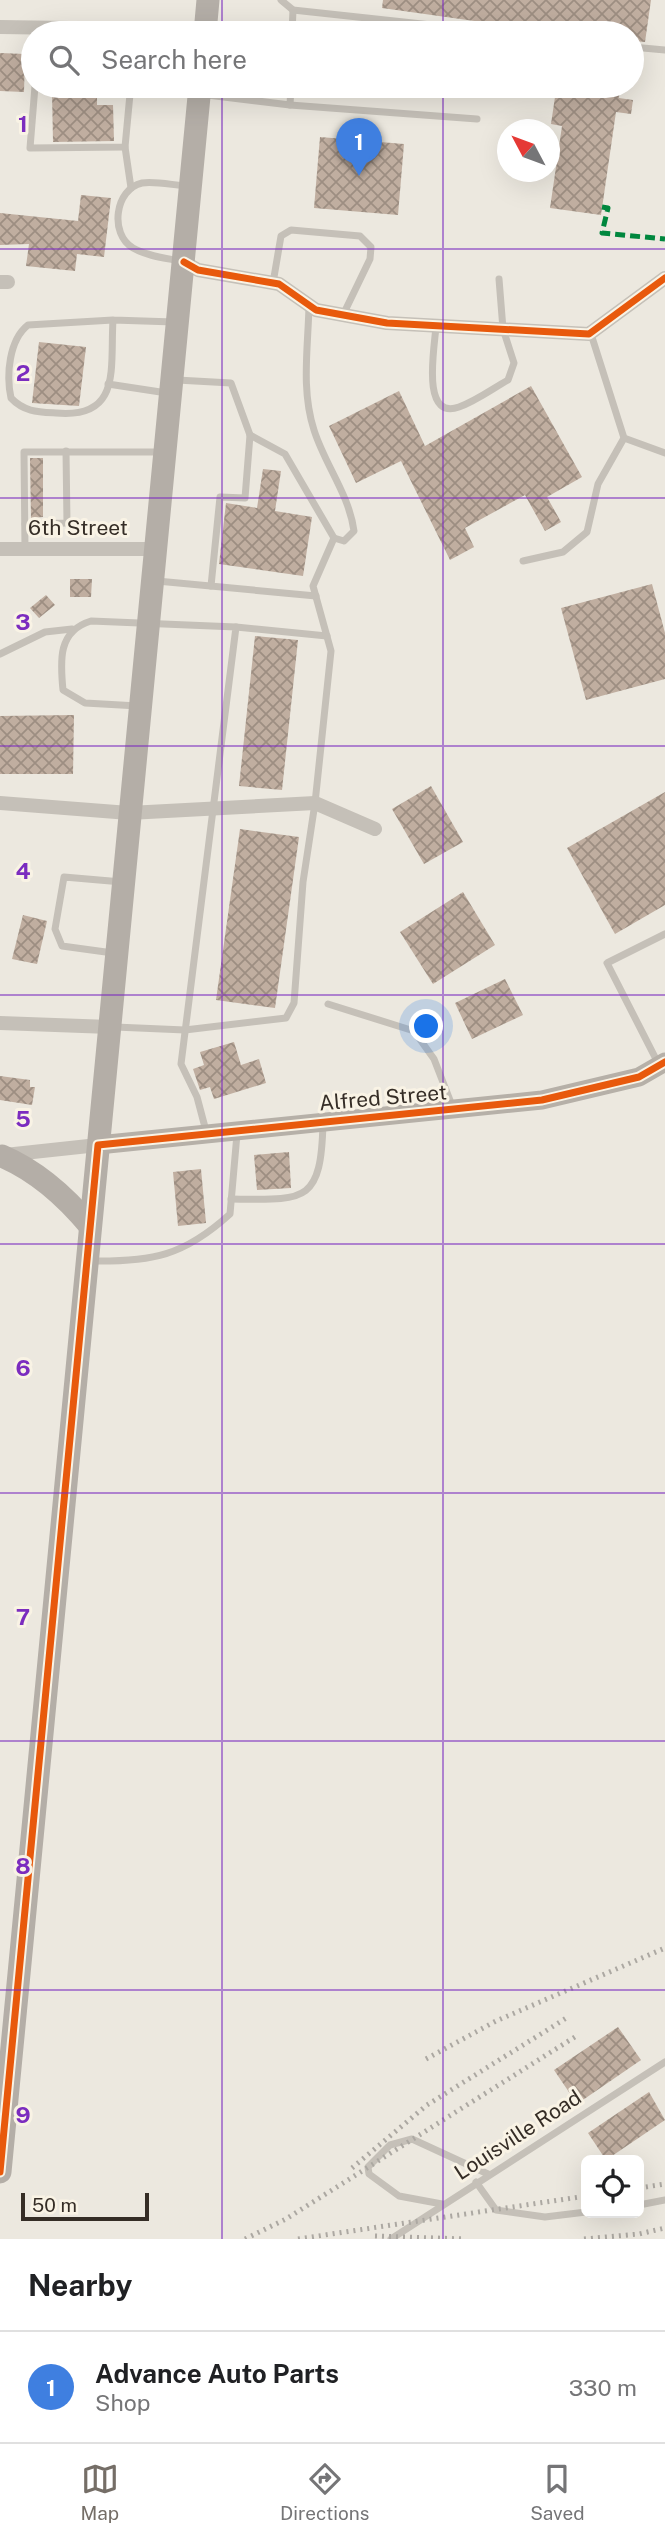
<!DOCTYPE html>
<style>
body{margin:0;font-family:"Public Sans",sans-serif;background:#f2f2f2;color:#202124}
.controls{position:absolute;right:21px;bottom:21px;display:grid;overflow:hidden;border-radius:10px;box-shadow:0 7px 28px #0002}
.controls button{width:63px;height:63px;display:grid;place-items:center;padding:0;border:0;border-bottom:2px solid #e0e0e0;background:#fff;color:#202124;font:35px sans-serif}
.compass{position:absolute;left:497px;top:119px;width:63px;height:63px;border-radius:50%;background:#fff;box-shadow:0 7px 28px #0002;rotate:311deg}
.scale{position:absolute;left:21px;bottom:18px;width:128px;box-sizing:border-box;padding-left:7px;border:4px solid #352d26;border-top:0;font-size:19px;line-height:24px;white-space:nowrap;color:#352d26;-webkit-text-stroke:5px #f9f3e5;paint-order:stroke}
.you{position:absolute;left:427px;top:1027px;width:24px;height:24px;margin:-18px;border:5px solid #fff;border-radius:50%;background:#1a73e8;box-shadow:0 0 0 10px #1a73e833}
.badge{display:grid;place-items:center;width:46px;height:46px;border-radius:50%;background:#756e67;color:#fff;font-size:23px;font-weight:700}
.pin{position:absolute;translate:-50% -58px;filter:drop-shadow(0 2px 4px #0008)}
.pin::after{content:'';position:absolute;top:37px;width:24px;height:21px;background:inherit;clip-path:polygon(0 0,100% 0,50% 100%)}
.list{margin:0;padding:0;list-style:none}
h2{display:flex;justify-content:space-between;align-items:center;height:91px;margin:0;padding:0 28px;font-size:30px}
h2 small{font-size:23px;font-weight:400;color:#757577}
.list li{display:grid;grid-template-columns:46px 1fr auto;gap:21px;align-items:center;box-sizing:border-box;height:112px;padding:0 28px;border-top:2px solid #e0e0e0}
.list b{display:block;font-size:26px;white-space:nowrap}
.list p{margin:0;font-size:23px;white-space:nowrap;color:#757577}
.list em{font-size:23px;font-style:normal;color:#757577}
.icon{flex:none;width:38px;height:38px;fill:none;stroke:currentColor;stroke-width:2;stroke-linecap:round;stroke-linejoin:round}
.map{position:relative;flex:none;width:665px;height:2239px;overflow:hidden}
.search{position:absolute;background:#fff;box-shadow:0 7px 28px #0002;left:21px;right:21px;top:21px;height:77px;display:flex;align-items:center;gap:18px;box-sizing:border-box;padding:0 24px;border-radius:38px;color:#757577;font-size:26px}
.sheet{height:203px;background:#fff}
nav{display:flex;justify-content:space-around;align-items:center;box-sizing:border-box;height:98px;border-top:2px solid #e0e0e0;background:#fff;font-size:19px;color:#757577}
nav a{display:grid;justify-items:center;gap:4px}
nav .on{color:#756e67}
.map>svg:first-child{display:block}
.building{fill:url(#building-cross-hatch)}
.lines{fill:none;stroke-linecap:round;stroke-linejoin:round}
.lane{stroke:#c5c0b8;stroke-width:7}
.street{stroke:#c5c0b8;stroke-width:14}
.secondary{stroke:#b6b0a8;stroke-width:19}
.primary{stroke:#b4aea7;stroke-width:23}
.rail{stroke:#aca8a2;stroke-width:5;stroke-dasharray:2 5;stroke-linecap:butt}
.quiet{stroke:#00873e;stroke-width:5;stroke-dasharray:10 5;stroke-linecap:butt}
.cycleway-casing{stroke:#f9f3e5;stroke-width:11}
.cycleway{stroke:#e8590c;stroke-width:7}
.grid{fill:none;stroke:#7b2cbf;stroke-width:2;stroke-opacity:0.55}
.labels{text-anchor:middle;stroke-width:6;stroke-linejoin:round;paint-order:stroke}
.street-label{font-size:21px;fill:#352d26;stroke:#f9f3e5}
.grid-label{font-size:23px;text-anchor:middle;font-weight:bold;fill:#7b2cbf;stroke:#f9f3e5;stroke-width:6;stroke-linejoin:round;paint-order:stroke}
</style>
<div class="map">
<svg width="665" height="2239" viewBox="0 0 665 2239">
<defs>
<pattern id="building-cross-hatch" width="8" height="8" patternUnits="userSpaceOnUse" patternTransform="scale(1.75)"><rect width="8" height="8" fill="#c0aea0"/><path d="M0 0l8 8M0 8l8-8" fill="none" stroke="#9d8e82"/></pattern>
</defs>
<rect width="100%" height="100%" fill="#ece8df"/>
<!-- building -->
<g class="building">
<polygon points="383,0 651,0 645,42 632,41 632,33 561,33 382,8"/>
<polygon points="0,53 25,54 24,92 0,91"/>
<polygon points="566,86 620,86 619,98 633,100 631,114 616,112 601,215 550,208 562,126 551,124 555,97 564,98"/>
<polygon points="97,91 97,105 113,105 114,141 53,142 52,92"/>
<polygon points="320,137 404,144 398,215 314,208"/>
<polygon points="81,195 111,198 104,257 77,254 75,271 26,266 29,244 0,245 0,213 78,221"/>
<polygon points="39,342 86,347 79,406 32,403"/>
<polygon points="531,386 582,477 547,497 561,522 545,531 525,495 465,528 474,547 450,560 401,461 356,483 329,426 399,391 425,446"/>
<polygon points="30,458 43,458 43,517 31,518"/>
<polygon points="263,469 281,471 275,511 312,517 303,576 219,564 226,503 257,508"/>
<polygon points="70,579 92,579 91,597 70,597"/>
<polygon points="652,584 665,633 665,679 586,700 561,608"/>
<polygon points="46,595 55,605 39,618 30,608"/>
<polygon points="255,636 298,640 282,790 239,786"/>
<polygon points="74,715 73,774 0,774 0,716"/>
<polygon points="431,786 463,842 424,864 392,809"/>
<polygon points="665,792 665,905 615,934 567,848"/>
<polygon points="240,829 299,837 275,1008 216,1000"/>
<polygon points="463,892 495,945 433,984 400,932"/>
<polygon points="23,915 47,921 37,964 12,959"/>
<polygon points="505,979 523,1015 472,1039 455,1003"/>
<polygon points="234,1042 241,1065 259,1059 266,1083 214,1099 210,1087 200,1090 193,1069 204,1065 200,1052"/>
<polygon points="0,1076 30,1080 30,1087 35,1087 32,1105 0,1100"/>
<polygon points="289,1152 291,1188 257,1190 254,1155"/>
<polygon points="201,1169 206,1223 178,1226 173,1172"/>
<polygon points="618,2027 641,2060 577,2104 554,2070"/>
<polygon points="649,2092 665,2120 606,2160 588,2133"/>
</g>
<g class="lines">
<!-- lane -->
<g class="lane">
<polyline points="281,0 293,10 505,33"/>
<polyline points="292,33 293,10"/>
<polyline points="632,47 665,50"/>
<polyline points="35,86 30,148 125,147 130,94 199,94 290,105 477,119"/>
<polyline points="290,105 291,86"/>
<polyline points="125,147 131,188"/>
<path d="M180,261C165,258 147,256 133,248C109,234 115,189 142,183C155,181 172,185 186,186"/>
<polyline points="273,283 281,236 291,230 360,236 371,247 370,259 343,315"/>
<path d="M309,306C308,348 301,390 314,430C325,465 349,494 354,531L344,541L334,538"/>
<path d="M113,320C110,368 122,419 56,413C39,412 24,412 11,398C6,375 9,340 28,325L113,320L174,322"/>
<path d="M436,326C435,345 420,421 459,407C476,401 492,389 508,380L514,363L503,329L499,279"/>
<polyline points="591,334 624,438 665,453"/>
<polyline points="108,384 167,393"/>
<polyline points="25,524 67,523 66,451"/>
<polyline points="25,549 24,452 161,452"/>
<polyline points="523,561 563,552 587,532 598,484 624,438"/>
<polyline points="157,581 316,596"/>
<polyline points="211,586 220,497 245,498 250,435"/>
<polyline points="236,627 327,636"/>
<polyline points="0,654 45,632 72,629"/>
<path d="M138,706L85,703L63,690C60,660 58,631 91,621L236,627L181,1064L197,1097L206,1131"/>
<polyline points="113,953 62,946 55,929 64,877 122,882"/>
<polyline points="328,1004 414,1031 434,1059 453,1108"/>
<polyline points="115,1027 185,1030 286,1018 294,1003 303,882 315,803 331,651 313,586 334,538 285,454 250,435 231,383 177,380"/>
<polyline points="659,1065 607,963 665,934"/>
<path d="M231,1199C305,1200 321,1204 323,1123"/>
<path d="M91,1261C152,1262 184,1256 230,1214L237,1134"/>
<polyline points="476,2182 496,2210 545,2217 586,2212"/>
<polyline points="442,2204 399,2196 369,2174 368,2167 390,2145 412,2139 488,2174"/>
<polyline points="639,2205 665,2200"/>
<polyline points="391,2239 665,2062"/>
</g>
<!-- street -->
<g class="street">
<polyline points="0,27 206,30"/>
<polyline points="184,262 198,270 279,284 316,310 387,323 589,334 665,278"/>
<polyline points="0,282 8,282"/>
<polyline points="0,549 156,549"/>
<polyline points="0,803 129,813 315,803 375,829"/>
<polyline points="0,1023 110,1027"/>
<polyline points="5,1155 98,1145"/>
</g>
<!-- secondary -->
<polyline class="secondary" points="98,1145 542,1100 639,1077 665,1062"/>
<!-- primary -->
<g class="primary">
<polyline points="205,33 208,0"/>
<path d="M2,1156C37,1171 66,1197 90,1226"/>
<polyline points="0,2172 200,86"/>
</g>
<!-- rail -->
<g class="rail">
<polyline points="426,2059 496,2021 665,1948"/>
<polyline points="352,2168 427,2105 568,2017"/>
<polyline points="639,2188 665,2184"/>
<polyline points="375,2236 465,2239"/>
<polyline points="245,2239 286,2219 578,2035"/>
<polyline points="298,2239 586,2196"/>
<polyline points="584,2239 639,2234 665,2228"/>
</g>
<!-- quiet -->
<polyline class="quiet" points="602,207 608,208 602,233 665,239"/>
<defs>
<g id="cycleway">
<polyline points="184,262 198,270 279,284 316,310 387,323 589,334 665,278"/>
<polyline points="0,2172 98,1145 542,1100 639,1077 665,1062"/>
</g>
</defs>
<!-- cycleway casing -->
<use href="#cycleway" class="cycleway-casing"/>
<!-- cycleway -->
<use href="#cycleway" class="cycleway"/>
</g>
<!-- grid -->
<path class="grid" d="M222,0V33M443,0V33M222,86V2239M443,86V2239M0,249H665M0,498H665M0,746H665M0,995H665M0,1244H665M0,1493H665M0,1741H665M0,1990H665"/>
<g class="labels">
<!-- street labels -->
<g class="street-label">
<text x="78" y="535">6th Street</text>
<text transform="translate(383 1098) rotate(-5)" y="7">Alfred Street</text>
<text transform="translate(518 2135) rotate(-33)" y="7">Louisville Road</text>
</g>
</g>
<g class="grid-label">
<text x="23" y="132">1</text>
<text x="23" y="381">2</text>
<text x="23" y="630">3</text>
<text x="23" y="879">4</text>
<text x="23" y="1127">5</text>
<text x="23" y="1376">6</text>
<text x="23" y="1625">7</text>
<text x="23" y="1874">8</text>
<text x="23" y="2123">9</text>
</g>
</svg>
<div class="controls">
<button><svg class="icon" aria-label="locate" viewBox="0 0 24 24"><circle cx="12" cy="12" r="6"/><path d="M12 2v4M12 18v4M2 12h4M18 12h4"/></svg></button>
</div>
<svg class="compass" viewBox="-18 -18 36 36"><path d="M0-13l5 13h-10z" fill="#e53935"/><path d="M0 13l5-13h-10z" fill="#757577"/></svg>
<div class="scale">50 m</div>
<div class="you"></div>
<div class="pin badge" style="left:359px;top:176px;background:#3f7fe0">1</div>
<div class="search"><svg class="icon" aria-label="search" viewBox="0 0 24 24"><circle cx="10" cy="10" r="6"/><path d="M15 15l6 6"/></svg>Search here</div>
</div>
<section class="sheet">
<h2>Nearby<small></small></h2>
<ul class="list">
<li><span class="badge" style="background:#3f7fe0">1</span><div><b>Advance Auto Parts</b><p>Shop</p></div><em>330 m</em></li>
</ul>
</section>
<nav>
<a class="on"><svg class="icon" aria-label="map" viewBox="0 0 24 24"><path d="M3 6l6-2 6 2 6-2v14l-6 2-6-2-6 2zM9 4v14M15 6v14"/></svg>Map</a>
<a><svg class="icon" aria-label="directions" viewBox="0 0 24 24"><path d="M12 3l9 9-9 9-9-9zM9 14v-3h6M13 9l2 2-2 2"/></svg>Directions</a>
<a><svg class="icon" aria-label="saved" viewBox="0 0 24 24"><path d="M7 4h10v16l-5-4-5 4z"/></svg>Saved</a>
</nav>
